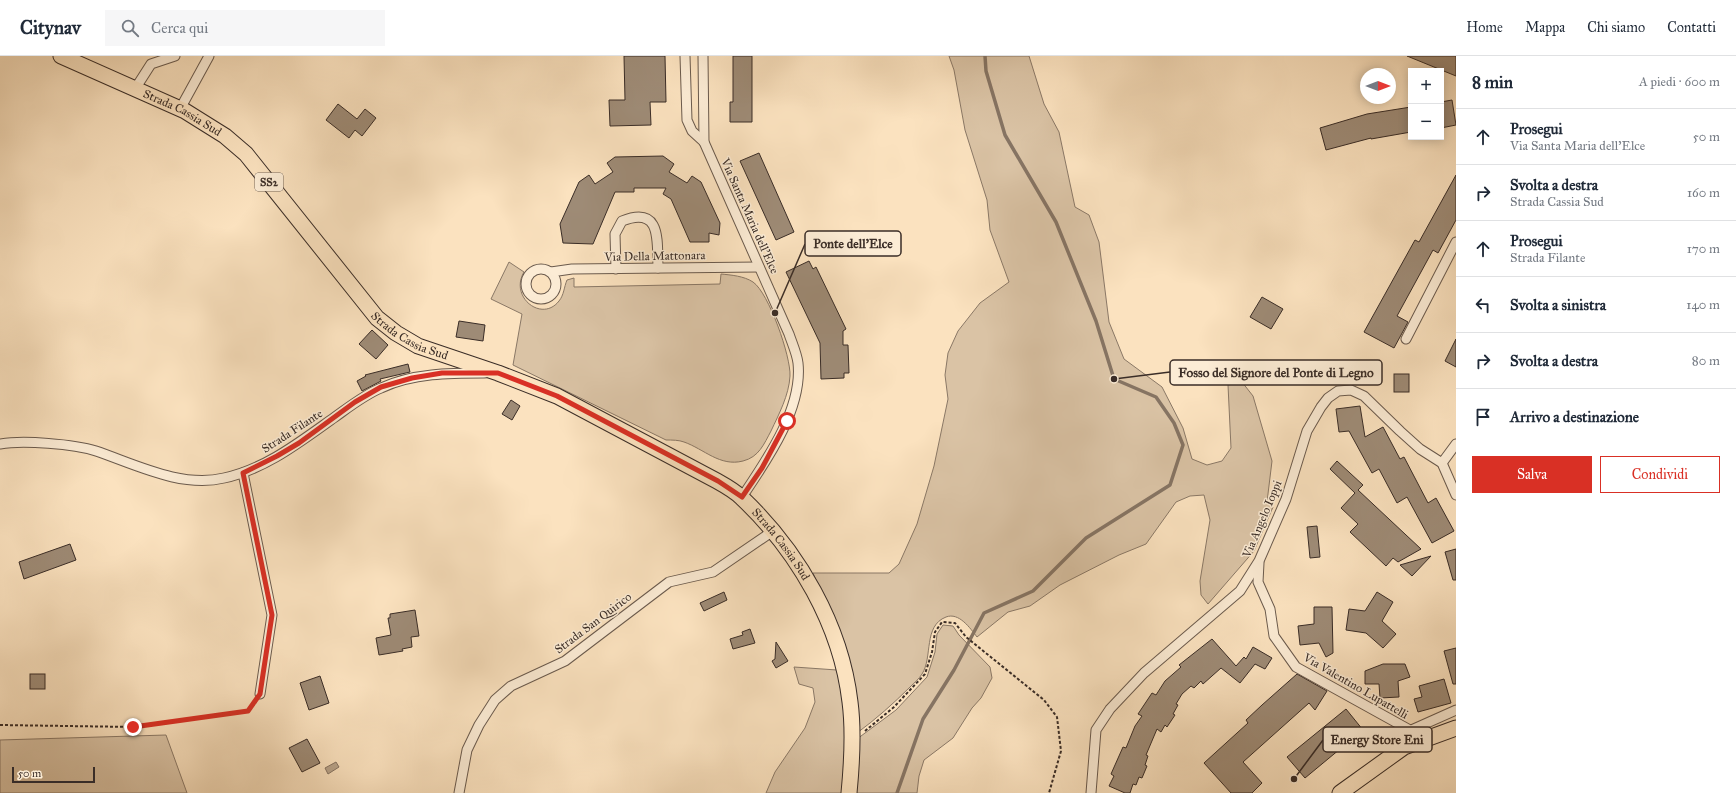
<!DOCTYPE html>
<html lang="it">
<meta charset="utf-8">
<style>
body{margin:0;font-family:"IM FELL Great Primer",serif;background:#f6f6f7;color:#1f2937}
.controls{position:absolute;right:12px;top:12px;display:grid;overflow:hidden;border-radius:0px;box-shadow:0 2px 10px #0003}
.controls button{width:36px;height:36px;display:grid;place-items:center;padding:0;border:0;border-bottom:1px solid #e0e1e3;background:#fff;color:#1f2937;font:20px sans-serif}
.compass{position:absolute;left:1360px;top:12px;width:36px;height:36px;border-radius:50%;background:#fff;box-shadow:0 2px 10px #0003;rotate:90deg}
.scale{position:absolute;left:12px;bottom:10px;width:83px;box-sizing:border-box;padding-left:4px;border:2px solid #3a2d27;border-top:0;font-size:11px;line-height:14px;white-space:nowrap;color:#3a2d27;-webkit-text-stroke:3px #fcecd5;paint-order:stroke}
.stop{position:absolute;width:12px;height:12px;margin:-9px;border:3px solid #d93025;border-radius:50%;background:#fff}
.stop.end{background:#d93025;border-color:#fff;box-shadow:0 1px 4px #0008}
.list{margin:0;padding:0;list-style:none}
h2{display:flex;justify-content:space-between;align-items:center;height:52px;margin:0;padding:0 16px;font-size:17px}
h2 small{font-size:13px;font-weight:400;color:#747a83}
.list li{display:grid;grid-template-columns:26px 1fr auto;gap:12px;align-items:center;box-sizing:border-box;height:56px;padding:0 16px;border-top:1px solid #e0e1e3}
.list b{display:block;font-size:15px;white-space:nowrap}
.list p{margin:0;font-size:13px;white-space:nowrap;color:#747a83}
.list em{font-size:13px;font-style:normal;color:#747a83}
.actions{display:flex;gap:8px;padding:12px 16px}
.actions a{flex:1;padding:9px 0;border:1px solid #d93025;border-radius:0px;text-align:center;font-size:14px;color:#d93025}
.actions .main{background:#d93025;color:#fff}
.icon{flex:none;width:22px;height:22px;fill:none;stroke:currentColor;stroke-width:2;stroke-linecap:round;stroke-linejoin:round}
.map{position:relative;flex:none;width:1456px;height:737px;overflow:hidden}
header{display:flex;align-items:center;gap:24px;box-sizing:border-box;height:56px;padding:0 20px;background:#fff;border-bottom:1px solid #e0e1e3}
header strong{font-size:19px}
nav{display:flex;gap:22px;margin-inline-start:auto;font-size:14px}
.search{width:280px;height:36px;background:#f6f6f7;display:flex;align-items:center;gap:10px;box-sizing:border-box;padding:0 14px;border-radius:0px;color:#747a83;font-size:15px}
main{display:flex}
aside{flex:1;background:#fff}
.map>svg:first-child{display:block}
.green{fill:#dac3a5;stroke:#8a7866}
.water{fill:#b9a48b;stroke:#867463}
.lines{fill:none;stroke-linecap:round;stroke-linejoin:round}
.stream{stroke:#867463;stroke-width:3.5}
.building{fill:#9e8b76;stroke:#3a2d27}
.minor-casing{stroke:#6a5a4d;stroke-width:11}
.primary-casing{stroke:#3a2d27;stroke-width:17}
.path{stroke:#3a2d27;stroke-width:2;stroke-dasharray:3 2;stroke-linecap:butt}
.minor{stroke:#fcecd5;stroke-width:9}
.primary{stroke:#fbe2bf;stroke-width:15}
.route{stroke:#d93025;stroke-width:5}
.labels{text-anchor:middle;stroke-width:3;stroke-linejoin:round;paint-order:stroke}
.shield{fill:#fcecd5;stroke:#74665b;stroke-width:1}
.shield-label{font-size:11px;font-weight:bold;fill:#3a2d27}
.street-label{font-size:12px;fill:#3a2d27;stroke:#fcecd5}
.leader{fill:none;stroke:#3a2d27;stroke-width:1.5}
.callout-dot{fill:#3a2d27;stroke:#fcecd5;stroke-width:1.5}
.callout{fill:#fcecd5;stroke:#3a2d27;stroke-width:1.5}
.callout-label{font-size:13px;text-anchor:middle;font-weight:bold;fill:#3a2d27}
</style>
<header>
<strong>Citynav</strong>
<div class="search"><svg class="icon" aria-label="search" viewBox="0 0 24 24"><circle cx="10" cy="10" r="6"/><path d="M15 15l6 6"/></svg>Cerca qui</div>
<nav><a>Home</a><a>Mappa</a><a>Chi siamo</a><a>Contatti</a></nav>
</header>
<main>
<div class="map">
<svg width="1456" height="737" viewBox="0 0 1456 737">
<rect width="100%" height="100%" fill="#fbe2bf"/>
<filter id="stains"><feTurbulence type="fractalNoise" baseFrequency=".005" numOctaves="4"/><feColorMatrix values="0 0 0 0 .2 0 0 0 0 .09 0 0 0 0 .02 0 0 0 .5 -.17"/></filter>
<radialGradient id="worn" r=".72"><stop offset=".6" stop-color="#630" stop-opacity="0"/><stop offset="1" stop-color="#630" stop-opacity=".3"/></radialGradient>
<!-- green -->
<g class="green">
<path d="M949,0H1029L1044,48L1059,76L1075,151L1089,159L1099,186L1109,266L1124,303L1162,331L1183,372L1192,403L1207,409L1222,405L1231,392L1228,329L1242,326L1253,340L1272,405L1267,446L1273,451L1254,495L1208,548L1201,539L1200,525L1210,464L1204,439L1190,440L1176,446L1146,488L1119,499L1060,529L1030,550L1008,556L977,581C970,572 959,556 946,561C923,570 933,601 922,618C919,623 914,627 910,631C893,648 876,663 857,677L838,578L813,517H889L899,508L917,468L934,410L948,343L945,319L948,297L958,275L980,247L1009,226L990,174L987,144L965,74L954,14Z"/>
<path d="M509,206L524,216C509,241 542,267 559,245C564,239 564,231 567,224L574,222V231L720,228L721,218C731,219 744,220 753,226C769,237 791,301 790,320C789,339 779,358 771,375C764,388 759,401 743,405C720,411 704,393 684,386C679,384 672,384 666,384L513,309L522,258L491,243Z"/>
<polygon points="943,569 953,570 959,579 990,611 992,622 981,642 972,652 953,682 924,704 919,720 917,737 854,737 857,683 896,654 927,621 935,596 937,578"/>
<polygon points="794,611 837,614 843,646 846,684 842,737 766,737 775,716 805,672 815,646 813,632 799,628"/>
<polygon points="166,679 187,737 0,737 0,684"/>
</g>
<!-- water -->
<polygon class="water" points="336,706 339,711 328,718 325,712"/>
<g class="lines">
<!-- stream -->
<polyline class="stream" points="897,737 923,663 954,614 984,557 1033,535 1086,482 1170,429 1183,389 1174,367 1156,341 1114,323 1096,265 1056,166 1005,79 986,15 985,0"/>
</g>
<!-- building -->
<g class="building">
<polygon points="624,0 665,0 666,46 650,46 651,69 610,70 609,44 625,44"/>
<polygon points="733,0 752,0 752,66 730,66 730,46 733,46"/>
<polygon points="1407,0 1456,0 1456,20"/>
<polygon points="1452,44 1456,69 1441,72 1441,46"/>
<polygon points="338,48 357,63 365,53 376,62 362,80 355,74 349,82 326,64"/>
<polygon points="1411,51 1411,76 1371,83 1371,82 1326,94 1320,72 1367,58"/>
<polygon points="759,97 794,176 776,184 740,105"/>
<polygon points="663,100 674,108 669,116 687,127 692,120 701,126 720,167 719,179 709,177 709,186 690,186 671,143 663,138 666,132 634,132 634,136 615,136 593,188 563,187 560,168 579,126 589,119 595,128 613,116 607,107 615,101"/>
<polygon points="1456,119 1456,164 1438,197 1433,194 1397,260 1408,266 1394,292 1364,276 1415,184 1419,186"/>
<polygon points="809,205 813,213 816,211 846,273 843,275 843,289 848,289 849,317 844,317 844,322 821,323 820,287 786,216"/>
<polygon points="1262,241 1283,253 1271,273 1250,261"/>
<polygon points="459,265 485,269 483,285 456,281"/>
<polygon points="372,274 388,289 376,303 359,288"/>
<polygon points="1456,283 1456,311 1445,305"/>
<polygon points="408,308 410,316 380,323 381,325 362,335 357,325 366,320 365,319"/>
<rect x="1394" y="318" width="15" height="18"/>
<polygon points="511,344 520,350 512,364 502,358"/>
<polygon points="1360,350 1365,381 1383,371 1400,403 1404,401 1428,447 1436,442 1454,475 1432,487 1407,441 1397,447 1379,413 1372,417 1349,375 1339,376 1336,353"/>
<polygon points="1337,405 1363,429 1358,434 1421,493 1398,506 1393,502 1386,510 1350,476 1358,468 1341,452 1355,437 1330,413"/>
<polygon points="1317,470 1320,501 1310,502 1307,471"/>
<polygon points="70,488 76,504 24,523 19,506"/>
<polygon points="1456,493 1456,524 1453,524 1445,496"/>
<polygon points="1431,500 1412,520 1400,509"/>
<polygon points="724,536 727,544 704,555 700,547"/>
<polygon points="1377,536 1393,546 1382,565 1396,578 1383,592 1366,577 1346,574 1349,553 1365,555"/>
<polygon points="1314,551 1332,551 1333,597 1326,601 1319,587 1300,589 1298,570 1314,568"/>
<polygon points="415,554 419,580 411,581 412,591 402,593 403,595 379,599 376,582 391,579 388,562 390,562 390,558"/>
<polygon points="750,573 755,587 733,593 730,583 743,579 742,576"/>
<polygon points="1212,583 1236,610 1244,601 1246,603 1253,591 1272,602 1265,613 1255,608 1240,627 1221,612 1203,628 1201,625 1194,632 1191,630 1182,638 1176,648 1178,649 1173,658 1175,659 1167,671 1165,669 1161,676 1157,673 1146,699 1148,700 1145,709 1147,710 1142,722 1139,721 1136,729 1133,728 1130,737 1125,737 1109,730 1114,720 1111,718 1123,691 1126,692 1135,670 1142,660 1138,658 1152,637 1156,639 1165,625 1181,611 1179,609"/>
<polygon points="776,586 788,605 776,612 772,605 775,603"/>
<polygon points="1456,592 1456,628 1453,628 1444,595"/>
<polygon points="1383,608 1405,608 1410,621 1398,625 1399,641 1380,642 1379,628 1365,628 1365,615"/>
<rect x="30" y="618" width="15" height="15"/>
<polygon points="1297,618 1327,635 1315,654 1309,647 1243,706 1262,727 1252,737 1231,737 1204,707 1248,667 1246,664 1262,649"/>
<polygon points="320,620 329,647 309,654 300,627"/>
<polygon points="1444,623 1451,647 1418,656 1414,643 1422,641 1419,630"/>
<polygon points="1346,653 1363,674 1305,722 1287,701"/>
<polygon points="307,683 320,707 302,716 289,692"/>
</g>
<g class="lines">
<defs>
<g id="minor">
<polyline points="685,0 687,64 692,75 704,86"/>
<path d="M703,0L704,86L789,278C792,287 797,298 798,307C803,353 766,405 742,441"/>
<polyline points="135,33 151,8 175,0"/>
<polyline points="180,53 209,0"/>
<circle cx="541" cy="228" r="15"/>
<path d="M616,213L615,178L622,165C662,149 657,185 658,212"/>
<polyline points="551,216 572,213 759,211"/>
<polyline points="1406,283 1456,186"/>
<path d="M0,388C23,384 74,388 96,395C137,409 181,432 224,422C266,413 301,385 335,361C349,351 364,339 381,332C413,317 450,317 485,317"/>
<polyline points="1442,407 1456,388"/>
<polyline points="243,417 272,559 260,638"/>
<polyline points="1259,507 1258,526 1270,553 1274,580 1296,611 1408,673 1413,687"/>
<polyline points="1409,675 1456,654"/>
<polyline points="459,737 467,694 479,669 495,644 511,630 565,605 669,526 713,516 773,475"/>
<polyline points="1091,737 1096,674 1110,653 1144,617 1240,535 1259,505 1286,443 1307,375 1321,351 1328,342 1338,335 1351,334 1364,340 1400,375 1420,393 1442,407 1456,439"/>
</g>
<g id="primary">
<path id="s1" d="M61,0L185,55L225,80L246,98L377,262L396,277L418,290L498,317L557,340L717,425C726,430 735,435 742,442C798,495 841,569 850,646C854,676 852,706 849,737"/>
<polyline points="1340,737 1404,691 1456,672"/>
</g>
</defs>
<!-- minor casing -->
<use href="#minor" class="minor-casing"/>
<!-- primary casing -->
<use href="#primary" class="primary-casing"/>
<!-- path -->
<g class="path">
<polyline points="0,669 133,671 248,655 256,646"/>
<polyline points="865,675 894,651 925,618 932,596 935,576 942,566 955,567 966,581 1044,644 1057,661 1061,695 1049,737"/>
</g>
<!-- minor -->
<use href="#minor" class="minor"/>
<!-- primary -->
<use href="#primary" class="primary"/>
</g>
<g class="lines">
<!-- route -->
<polyline class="route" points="133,671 248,655 260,638 272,559 243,417 277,400 299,387 355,346 381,331 412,322 442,317 498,317 557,340 718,425 742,441 762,412 787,365"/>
</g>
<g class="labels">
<!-- shield labels -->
<rect class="shield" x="255" y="117" width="28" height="18" rx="3"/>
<g class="shield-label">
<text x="269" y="130">SS2</text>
</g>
<!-- street labels -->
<g class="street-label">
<text dy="4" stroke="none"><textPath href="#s1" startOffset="134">Strada Cassia Sud</textPath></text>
<text transform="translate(750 160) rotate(66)" y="4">Via Santa Maria dell'Elce</text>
<text transform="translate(655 200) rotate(-1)" y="4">Via Della Mattonara</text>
<text dy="4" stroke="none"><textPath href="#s1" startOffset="458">Strada Cassia Sud</textPath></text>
<text transform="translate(292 375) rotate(-33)" y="4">Strada Filante</text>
<text transform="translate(1262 463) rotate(-67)" y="4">Via Angelo Ioppi</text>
<text dy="4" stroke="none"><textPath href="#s1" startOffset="890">Strada Cassia Sud</textPath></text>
<text transform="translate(593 567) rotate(-37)" y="4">Strada San Quirico</text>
<text transform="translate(1356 630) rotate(30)" y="4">Via Valentino Lupattelli</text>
</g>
</g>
<!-- callouts -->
<path class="leader" d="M775 257L805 188M1114 323L1170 316M1294 723L1323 684"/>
<g class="callout-dot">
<circle cx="775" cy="257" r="4"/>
<circle cx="1114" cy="323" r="4"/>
<circle cx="1294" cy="723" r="4"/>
</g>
<g class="callout">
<rect x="805" y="175" width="96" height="25" rx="4"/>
<rect x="1170" y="304" width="212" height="25" rx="4"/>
<rect x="1323" y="671" width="109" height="25" rx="4"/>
</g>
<g class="callout-label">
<text x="853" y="192">Ponte dell'Elce</text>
<text x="1276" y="321">Fosso del Signore del Ponte di Legno</text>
<text x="1377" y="688">Energy Store Eni</text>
</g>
<rect width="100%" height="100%" filter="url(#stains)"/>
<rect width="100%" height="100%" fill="url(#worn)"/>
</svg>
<div class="controls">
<button>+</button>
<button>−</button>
</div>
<svg class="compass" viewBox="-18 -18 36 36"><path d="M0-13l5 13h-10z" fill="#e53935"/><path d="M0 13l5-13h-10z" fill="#747a83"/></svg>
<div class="scale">50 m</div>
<div class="stop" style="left:787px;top:365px"></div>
<div class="stop end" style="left:133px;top:671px"></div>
</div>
<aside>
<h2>8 min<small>A piedi · 600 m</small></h2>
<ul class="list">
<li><svg class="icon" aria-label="ahead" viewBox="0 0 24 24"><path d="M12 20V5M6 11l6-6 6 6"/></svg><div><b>Prosegui</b><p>Via Santa Maria dell'Elce</p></div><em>50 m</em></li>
<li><svg class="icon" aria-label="right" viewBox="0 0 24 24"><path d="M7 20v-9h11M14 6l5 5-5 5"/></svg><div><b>Svolta a destra</b><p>Strada Cassia Sud</p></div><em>160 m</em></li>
<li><svg class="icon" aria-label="ahead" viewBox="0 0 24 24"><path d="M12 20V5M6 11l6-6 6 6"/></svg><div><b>Prosegui</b><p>Strada Filante</p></div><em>170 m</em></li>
<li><svg class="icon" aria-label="left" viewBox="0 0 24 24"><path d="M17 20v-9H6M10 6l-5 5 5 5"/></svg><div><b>Svolta a sinistra</b></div><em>140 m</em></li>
<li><svg class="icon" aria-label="right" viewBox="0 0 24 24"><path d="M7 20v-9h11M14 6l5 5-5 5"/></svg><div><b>Svolta a destra</b></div><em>80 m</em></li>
<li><svg class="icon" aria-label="arrive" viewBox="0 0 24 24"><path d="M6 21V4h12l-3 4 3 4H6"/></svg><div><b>Arrivo a destinazione</b></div></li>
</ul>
<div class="actions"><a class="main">Salva</a><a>Condividi</a></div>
</aside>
</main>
